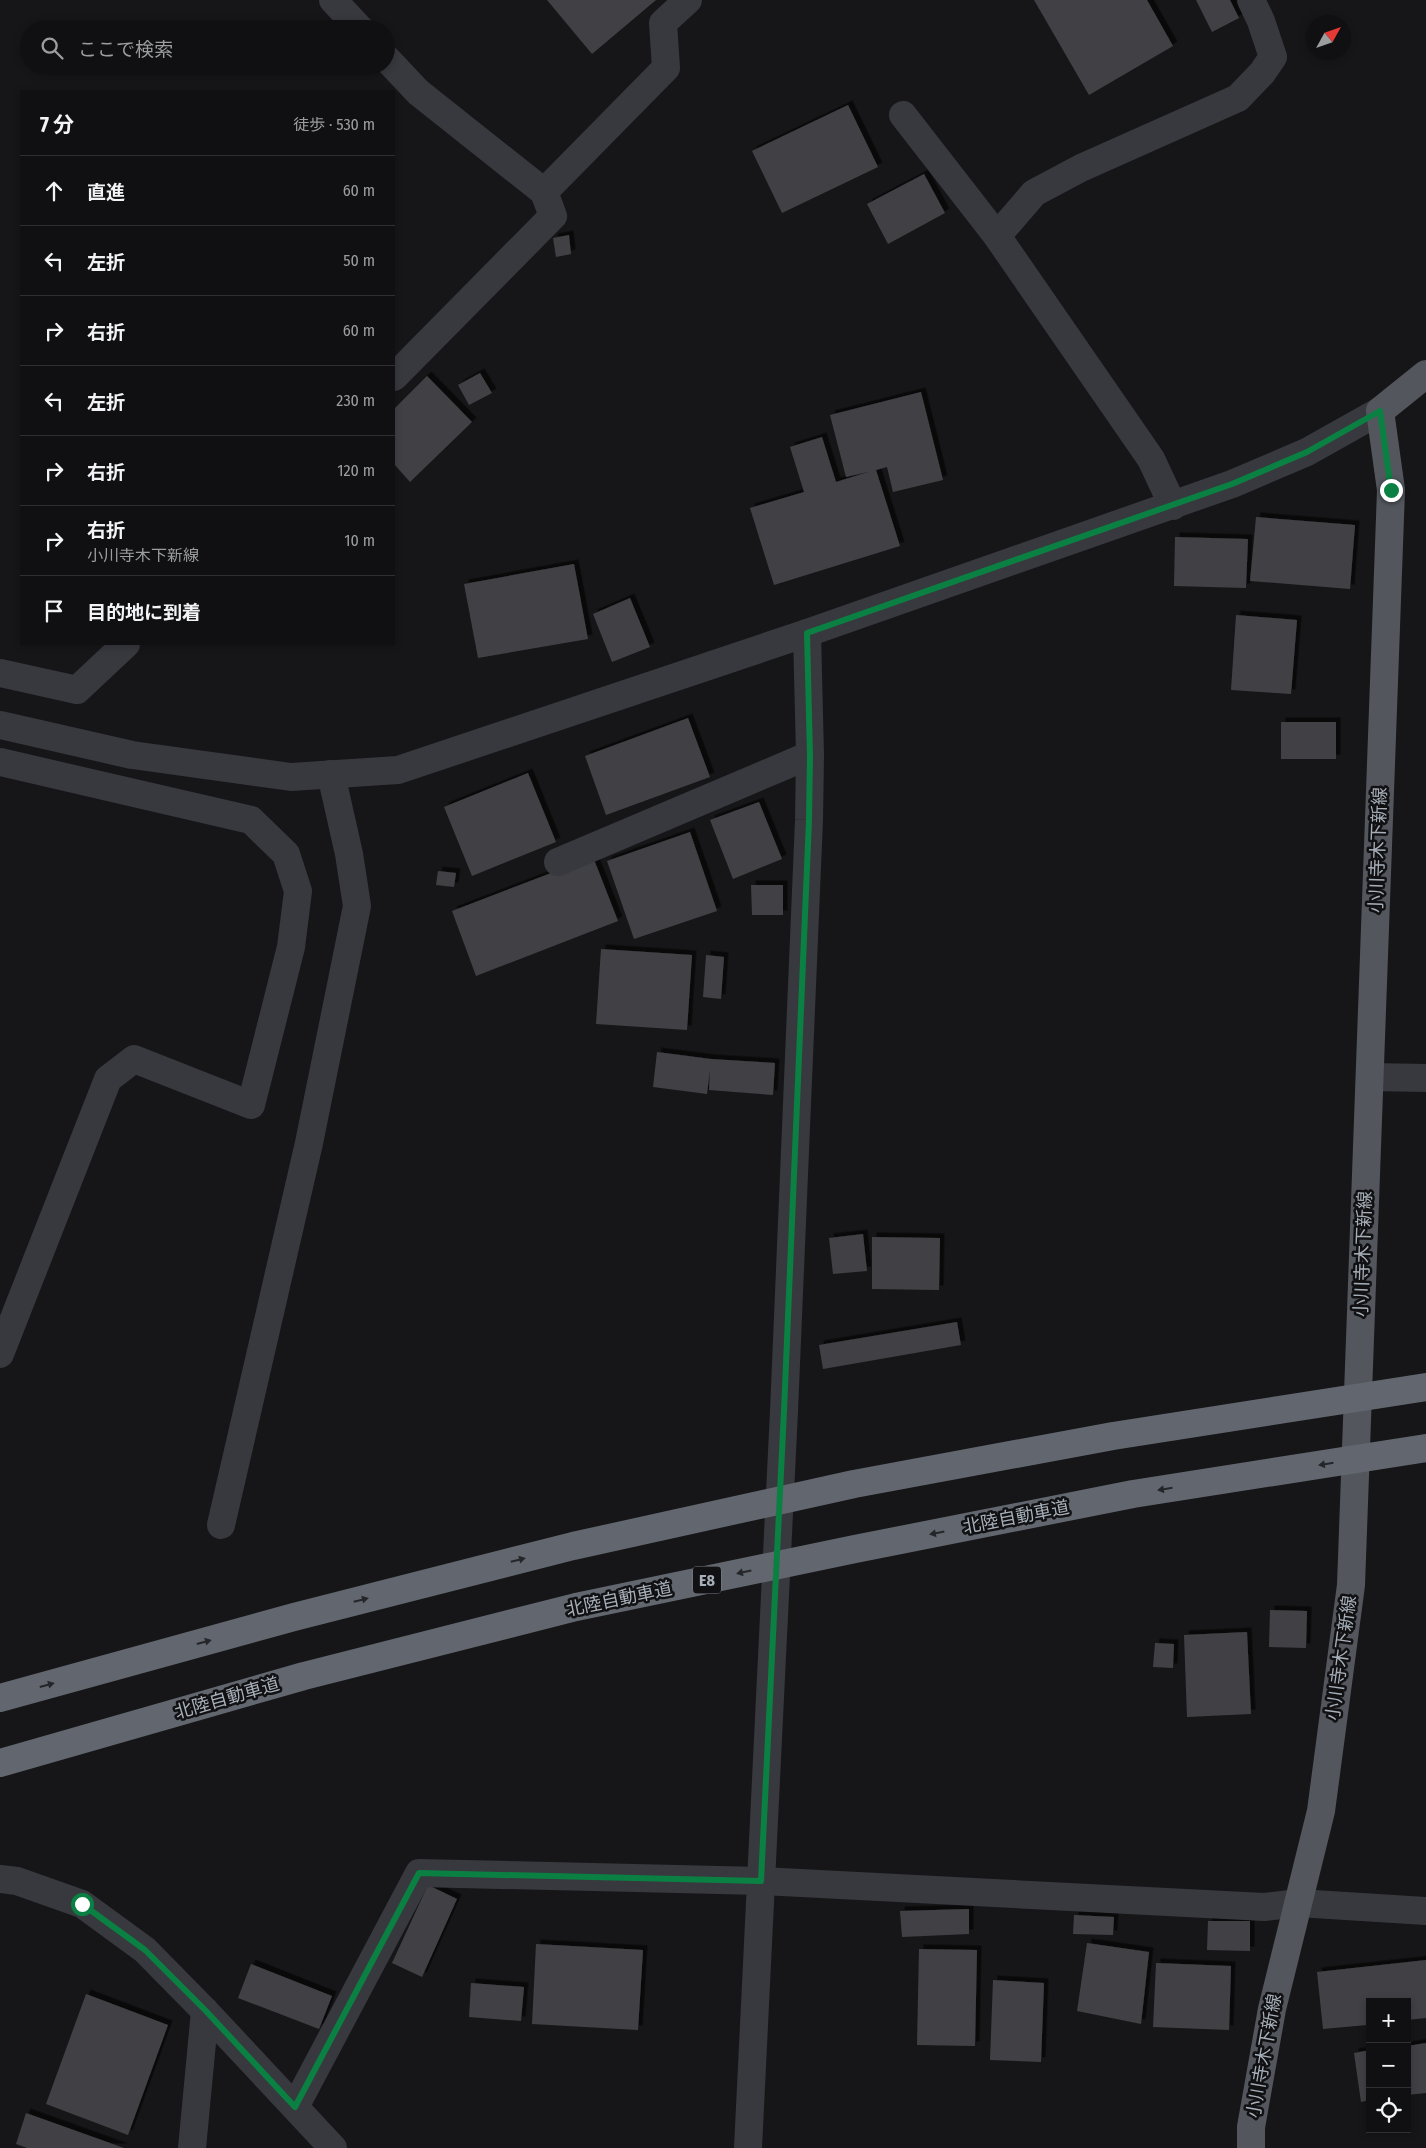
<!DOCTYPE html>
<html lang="ja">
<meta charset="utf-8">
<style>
body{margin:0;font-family:"Fira Sans Condensed","Noto Sans JP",sans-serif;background:#19191b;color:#f1f3f6}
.controls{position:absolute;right:15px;bottom:15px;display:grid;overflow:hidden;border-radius:0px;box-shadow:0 2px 8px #0003}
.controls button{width:45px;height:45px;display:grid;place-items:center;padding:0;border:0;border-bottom:1px solid #303032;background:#101012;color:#f1f3f6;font:25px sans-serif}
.compass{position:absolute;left:1306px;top:15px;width:45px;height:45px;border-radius:50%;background:#101012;box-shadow:0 2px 8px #0003;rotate:50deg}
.stop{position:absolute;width:15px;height:15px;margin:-11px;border:4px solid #0b8043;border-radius:50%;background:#fff}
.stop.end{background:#0b8043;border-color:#fff;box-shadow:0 1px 5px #0008}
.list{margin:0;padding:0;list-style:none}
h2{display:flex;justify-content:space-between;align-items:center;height:65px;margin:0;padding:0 20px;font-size:21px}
h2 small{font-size:16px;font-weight:400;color:#9c9d9f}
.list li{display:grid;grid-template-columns:32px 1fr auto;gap:15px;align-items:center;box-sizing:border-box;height:70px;padding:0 20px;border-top:1px solid #303032}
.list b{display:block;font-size:19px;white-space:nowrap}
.list p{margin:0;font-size:16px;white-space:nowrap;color:#9c9d9f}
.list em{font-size:16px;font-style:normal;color:#9c9d9f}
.icon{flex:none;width:28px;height:28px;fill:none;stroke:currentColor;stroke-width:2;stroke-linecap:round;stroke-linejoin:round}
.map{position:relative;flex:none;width:1426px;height:2148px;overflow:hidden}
.search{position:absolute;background:#101012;box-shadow:0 2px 8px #0003;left:20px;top:20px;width:375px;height:55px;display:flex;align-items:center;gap:12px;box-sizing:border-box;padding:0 18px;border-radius:28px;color:#9c9d9f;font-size:19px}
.panel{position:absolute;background:#101012;box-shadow:0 2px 8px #0003;left:20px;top:90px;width:375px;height:555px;border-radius:0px}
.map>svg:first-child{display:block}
.building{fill:#404145;filter:url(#shadow)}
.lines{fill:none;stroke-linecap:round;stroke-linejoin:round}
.minor{stroke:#37393e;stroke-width:28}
.major{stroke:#53565d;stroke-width:28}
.highway{stroke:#62676f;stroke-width:28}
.oneway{fill:#25262a}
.route{stroke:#0b8043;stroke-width:6}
.labels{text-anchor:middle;stroke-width:5;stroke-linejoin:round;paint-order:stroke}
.shield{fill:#111113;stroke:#7a8087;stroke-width:1}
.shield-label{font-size:16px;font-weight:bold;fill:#a7afb9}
.street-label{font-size:18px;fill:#a7afb9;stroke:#111113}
</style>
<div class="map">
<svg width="1426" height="2148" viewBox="0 0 1426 2148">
<defs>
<filter id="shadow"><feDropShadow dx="4.5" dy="-4.5" stdDeviation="0" flood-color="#0009"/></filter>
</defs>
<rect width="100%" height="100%" fill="#161618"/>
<!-- building -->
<g class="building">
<polygon points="547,0 656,0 592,54"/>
<polygon points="1034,0 1147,0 1173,46 1089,95"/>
<polygon points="1196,0 1230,0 1239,18 1212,32"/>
<polygon points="848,105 878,167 782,213 752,151"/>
<polygon points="924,174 945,213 888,244 867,204"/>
<polygon points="569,235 571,254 556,257 553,238"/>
<polygon points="480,373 492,393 469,405 458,385"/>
<polygon points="427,376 472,422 410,482 394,464 394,409"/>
<polygon points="921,392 943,480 893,492 887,467 876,470 900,546 774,585 750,508 804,492 790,447 822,437 836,482 868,472 846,477 830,415"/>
<polygon points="1256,517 1355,525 1350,589 1250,581"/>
<polygon points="1175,537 1248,539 1246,588 1174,586"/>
<polygon points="574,564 588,639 478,658 464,584"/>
<polygon points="630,598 650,647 612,662 593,614"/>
<polygon points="1236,615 1297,620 1291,694 1231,690"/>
<polygon points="688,718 710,777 606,815 585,756"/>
<rect x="1281" y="722" width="55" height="37"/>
<polygon points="528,773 556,842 472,876 444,807"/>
<polygon points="759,802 782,859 733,879 710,820"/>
<polygon points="690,832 717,911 634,939 607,861"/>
<polygon points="593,857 618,921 476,976 452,911"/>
<polygon points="438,871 456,873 454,887 436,885"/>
<polygon points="751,885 783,885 783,915 752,915"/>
<polygon points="601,949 692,955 687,1030 596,1024"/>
<polygon points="706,955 724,957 721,999 703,997"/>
<polygon points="657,1052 711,1059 775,1063 773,1095 709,1090 710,1070 707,1094 653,1087"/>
<polygon points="863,1234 867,1271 833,1274 829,1238"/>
<polygon points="872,1237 940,1238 939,1290 872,1289"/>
<polygon points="957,1322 961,1345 823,1369 819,1345"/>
<polygon points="1270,1610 1307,1611 1306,1648 1269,1647"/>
<polygon points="1247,1632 1251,1714 1187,1717 1184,1635"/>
<polygon points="1155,1643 1174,1644 1173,1668 1153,1667"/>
<polygon points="428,1885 457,1899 422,1977 392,1963"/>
<polygon points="969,1909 969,1934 902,1937 900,1911"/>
<polygon points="1074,1915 1114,1917 1113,1935 1073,1934"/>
<polygon points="1208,1921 1250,1921 1250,1951 1207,1950"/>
<polygon points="1087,1943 1149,1952 1141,2024 1077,2011"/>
<polygon points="536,1944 643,1950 638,2030 532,2024"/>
<polygon points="919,1949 977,1950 975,2046 917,2045"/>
<polygon points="1426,1960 1426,2018 1407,2020 1407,2002 1370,2002 1370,2041 1367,2025 1323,2029 1317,1972"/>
<polygon points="1156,1963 1231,1966 1229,2030 1153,2027"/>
<polygon points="251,1964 332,1996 319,2029 238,1998"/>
<polygon points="993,1980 1044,1983 1041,2062 990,2060"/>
<polygon points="471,1983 524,1987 521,2021 469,2017"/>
<polygon points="86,1994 168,2025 128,2135 46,2104"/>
<polygon points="1426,2043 1426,2093 1407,2095 1407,2046"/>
<polygon points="1370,2050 1370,2100 1361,2102 1354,2053"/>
<polygon points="26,2113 124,2148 27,2148 16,2144"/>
</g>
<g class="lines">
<!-- minor -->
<g class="minor">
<polyline points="333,0 360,29"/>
<polyline points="386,58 418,92 544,192 666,68 663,23 688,0"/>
<polyline points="903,115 997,236"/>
<polyline points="394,377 553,216 544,192"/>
<polyline points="1173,506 1151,459 997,236 1034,193 1081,168 1238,98 1262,73 1273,57 1261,21 1251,0"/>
<polyline points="0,673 77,690 126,644"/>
<polyline points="0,725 132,755 291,777 398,770 807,633 1232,484 1307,452 1380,411"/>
<polyline points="0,762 251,820 286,854 298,891 291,947 251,1105 134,1059 108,1079 0,1354"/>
<polyline points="558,862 810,755"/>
<polyline points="1370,1077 1426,1078"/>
<polyline points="221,1525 309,1143 357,906 349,854 331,774"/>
<polyline points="0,1879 17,1881 82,1904 145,1950 205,2011 333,2148"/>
<polyline points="295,2107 419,1873 761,1881 1264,1907 1298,1903 1426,1911"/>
<polyline points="192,2148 205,2011"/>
<polyline points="748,2148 784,1411 809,820 810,755 807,633"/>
</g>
<!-- major -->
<polyline class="major" points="1251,2148 1251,2127 1272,2009 1321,1811 1351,1585 1391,490 1380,411 1426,374"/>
<!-- highway -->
<g class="highway">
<polyline points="0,1698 294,1617 573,1546 854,1484 1113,1436 1426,1387"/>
<polyline points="0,1763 304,1676 576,1607 855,1549 1133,1494 1426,1448"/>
</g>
</g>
<!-- one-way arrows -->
<defs><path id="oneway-solid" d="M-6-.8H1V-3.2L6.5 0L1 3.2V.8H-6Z" transform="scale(1.25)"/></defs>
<g class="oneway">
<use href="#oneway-solid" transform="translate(1326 1464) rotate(171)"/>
<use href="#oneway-solid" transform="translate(1165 1489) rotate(171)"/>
<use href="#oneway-solid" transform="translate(937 1533) rotate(169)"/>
<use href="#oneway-solid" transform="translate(518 1560) rotate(-14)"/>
<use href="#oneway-solid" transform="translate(744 1572) rotate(168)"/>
<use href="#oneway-solid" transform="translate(361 1600) rotate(-14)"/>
<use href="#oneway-solid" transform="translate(204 1642) rotate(-15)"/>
<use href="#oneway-solid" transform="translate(47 1685) rotate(-15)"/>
</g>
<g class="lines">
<!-- route -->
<polyline class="route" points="82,1904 145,1950 206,2011 295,2107 419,1873 761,1881 784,1411 809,820 810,756 807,633 1232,484 1307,452 1380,411 1391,490"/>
</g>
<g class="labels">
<!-- shield labels -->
<rect class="shield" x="693" y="1566.5" width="28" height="27" rx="4"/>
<g class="shield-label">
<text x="707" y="1586">E8</text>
</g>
<!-- street labels -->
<g class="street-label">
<text transform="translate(1378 850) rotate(-88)" y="6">小川寺木下新線</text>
<text transform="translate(1363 1254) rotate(-88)" y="6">小川寺木下新線</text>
<text transform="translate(1016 1517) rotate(-11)" y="6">北陸自動車道</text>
<text transform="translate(619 1599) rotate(-12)" y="6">北陸自動車道</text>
<text transform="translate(1341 1658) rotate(-82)" y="6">小川寺木下新線</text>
<text transform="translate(227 1698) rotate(-16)" y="6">北陸自動車道</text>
<text transform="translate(1264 2056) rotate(-80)" y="6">小川寺木下新線</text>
</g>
</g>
</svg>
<div class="controls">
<button>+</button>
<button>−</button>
<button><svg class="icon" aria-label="locate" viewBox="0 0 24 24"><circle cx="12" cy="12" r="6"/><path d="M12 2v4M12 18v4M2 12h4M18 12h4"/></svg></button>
</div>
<svg class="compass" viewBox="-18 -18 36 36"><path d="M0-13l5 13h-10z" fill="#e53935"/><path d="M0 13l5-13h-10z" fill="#9c9d9f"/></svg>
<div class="stop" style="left:82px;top:1904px"></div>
<div class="stop end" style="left:1391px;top:490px"></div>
<div class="search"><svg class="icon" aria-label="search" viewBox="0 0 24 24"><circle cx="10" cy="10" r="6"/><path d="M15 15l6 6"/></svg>ここで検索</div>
<section class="panel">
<h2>7 分<small>徒歩 · 530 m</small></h2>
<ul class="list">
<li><svg class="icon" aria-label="ahead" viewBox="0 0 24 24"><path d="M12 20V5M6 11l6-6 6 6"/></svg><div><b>直進</b></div><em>60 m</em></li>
<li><svg class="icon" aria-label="left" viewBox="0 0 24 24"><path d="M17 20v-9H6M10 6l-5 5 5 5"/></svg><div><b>左折</b></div><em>50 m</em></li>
<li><svg class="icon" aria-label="right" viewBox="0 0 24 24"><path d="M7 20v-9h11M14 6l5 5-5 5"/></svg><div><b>右折</b></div><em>60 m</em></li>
<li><svg class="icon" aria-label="left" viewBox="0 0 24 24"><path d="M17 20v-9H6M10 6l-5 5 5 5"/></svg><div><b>左折</b></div><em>230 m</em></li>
<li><svg class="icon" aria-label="right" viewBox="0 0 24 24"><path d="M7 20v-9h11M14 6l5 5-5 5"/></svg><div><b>右折</b></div><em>120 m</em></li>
<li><svg class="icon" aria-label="right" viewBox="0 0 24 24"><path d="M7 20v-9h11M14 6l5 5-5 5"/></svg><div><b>右折</b><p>小川寺木下新線</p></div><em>10 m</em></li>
<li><svg class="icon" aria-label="arrive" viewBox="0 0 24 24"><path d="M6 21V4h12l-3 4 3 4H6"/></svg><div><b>目的地に到着</b></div></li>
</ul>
</section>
</div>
